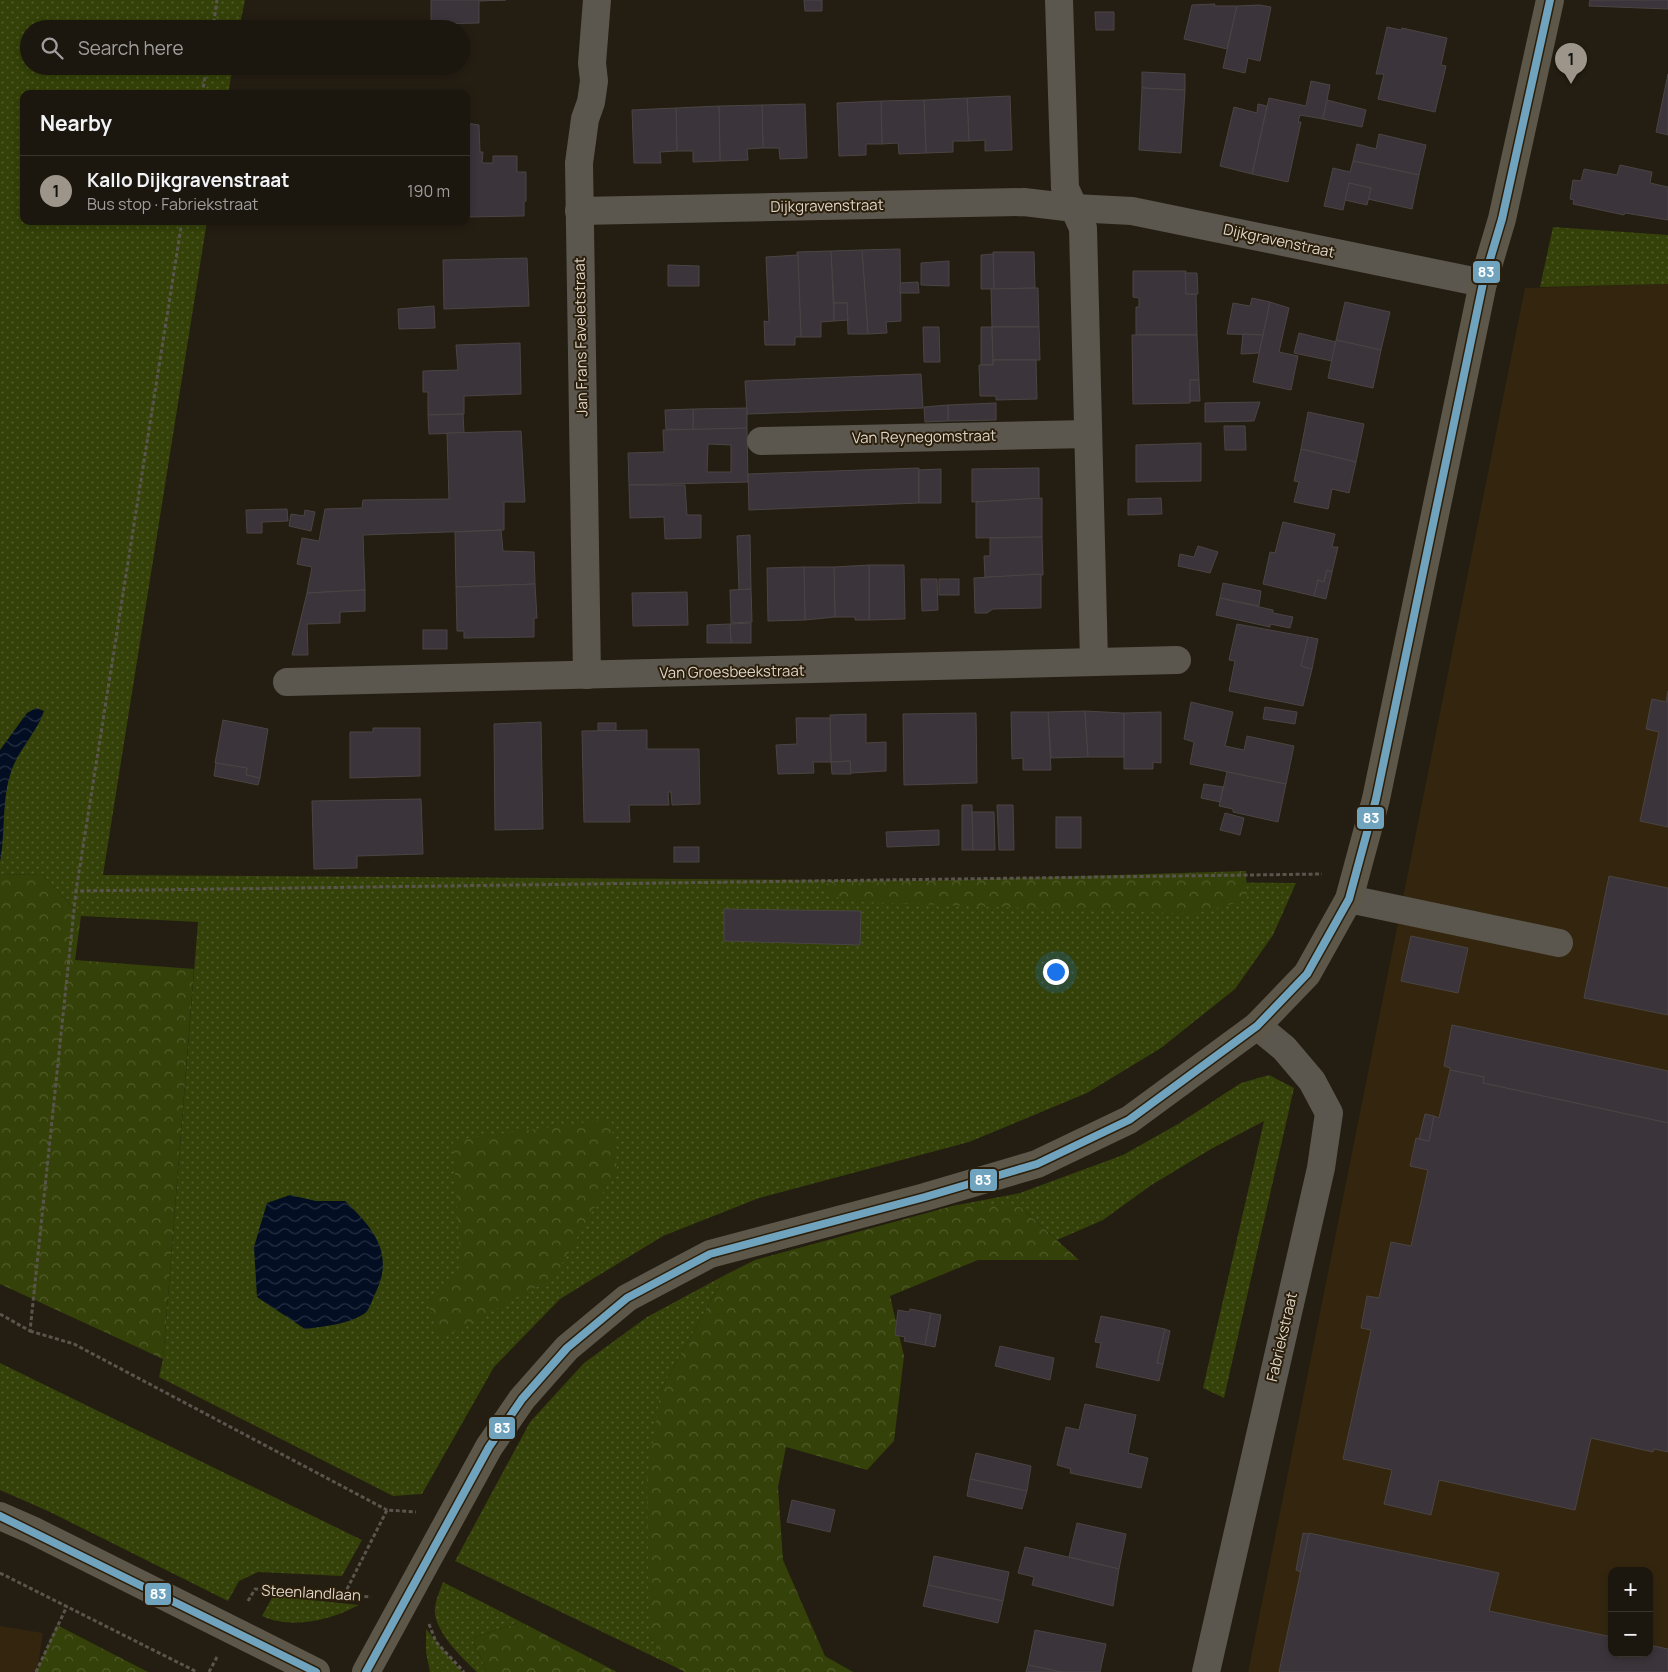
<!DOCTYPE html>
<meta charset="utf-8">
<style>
body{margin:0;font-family:Manrope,sans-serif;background:#241f17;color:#f1f3f6}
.controls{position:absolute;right:15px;bottom:15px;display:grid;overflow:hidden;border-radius:10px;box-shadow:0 2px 8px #0003}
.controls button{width:45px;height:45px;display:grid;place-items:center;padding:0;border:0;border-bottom:1px solid #39352e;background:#1b160e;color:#f1f3f6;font:25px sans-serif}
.you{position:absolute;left:1055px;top:971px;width:18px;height:18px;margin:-12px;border:4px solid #fff;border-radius:50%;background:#1a73e8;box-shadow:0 0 0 8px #1a73e833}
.badge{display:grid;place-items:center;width:32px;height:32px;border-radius:50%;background:#9e958a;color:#111;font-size:16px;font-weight:700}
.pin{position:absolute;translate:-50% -41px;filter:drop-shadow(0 1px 2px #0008)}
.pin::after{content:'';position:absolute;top:26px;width:18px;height:15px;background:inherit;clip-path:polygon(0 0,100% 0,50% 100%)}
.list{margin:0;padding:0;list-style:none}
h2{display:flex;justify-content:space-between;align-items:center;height:65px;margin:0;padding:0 20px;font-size:21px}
h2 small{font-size:16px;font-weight:400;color:#a09f9e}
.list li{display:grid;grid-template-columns:32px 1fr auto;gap:15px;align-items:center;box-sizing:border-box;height:70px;padding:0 20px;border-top:1px solid #39352e}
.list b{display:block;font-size:19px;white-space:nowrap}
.list p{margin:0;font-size:16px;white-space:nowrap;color:#a09f9e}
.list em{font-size:16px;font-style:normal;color:#a09f9e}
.icon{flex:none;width:28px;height:28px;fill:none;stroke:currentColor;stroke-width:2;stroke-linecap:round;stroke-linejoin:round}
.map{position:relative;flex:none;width:1668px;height:1672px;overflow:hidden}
.search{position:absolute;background:#1b160e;box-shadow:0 2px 8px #0003;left:20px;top:20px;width:450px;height:55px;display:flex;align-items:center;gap:12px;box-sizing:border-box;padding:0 18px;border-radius:28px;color:#a09f9e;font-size:19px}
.panel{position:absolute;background:#1b160e;box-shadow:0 2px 8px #0003;left:20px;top:90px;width:450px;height:135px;border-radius:10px}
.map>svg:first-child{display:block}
.built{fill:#34260e;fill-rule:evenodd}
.grass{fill:url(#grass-dots)}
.forest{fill:url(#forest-crowns)}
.water{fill:url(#water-waves)}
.building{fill:#3b343a;stroke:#4a4544;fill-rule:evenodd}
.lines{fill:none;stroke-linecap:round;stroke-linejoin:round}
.path{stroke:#59554d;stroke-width:3;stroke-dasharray:4 2.5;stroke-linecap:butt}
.minor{stroke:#5b574e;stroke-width:28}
.major{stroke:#5c5749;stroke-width:28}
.bus-1-casing{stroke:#2b1f0b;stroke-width:11}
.bus-1{stroke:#70a3bd;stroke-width:8}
.labels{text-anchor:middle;stroke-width:4;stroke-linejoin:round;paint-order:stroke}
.street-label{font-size:15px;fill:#dfd6cb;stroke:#2b1f0b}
.line-badge{stroke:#2b1f0b;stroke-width:2}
.badge-label{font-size:14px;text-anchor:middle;font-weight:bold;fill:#fff}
</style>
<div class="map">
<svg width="1668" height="1672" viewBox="0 0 1668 1672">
<defs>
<pattern id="grass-dots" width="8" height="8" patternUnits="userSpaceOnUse" patternTransform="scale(1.25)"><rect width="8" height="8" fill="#344108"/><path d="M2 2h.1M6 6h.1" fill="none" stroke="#515c2b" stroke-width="1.8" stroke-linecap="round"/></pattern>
<pattern id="forest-crowns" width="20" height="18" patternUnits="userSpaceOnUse" patternTransform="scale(1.25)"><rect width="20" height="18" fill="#344108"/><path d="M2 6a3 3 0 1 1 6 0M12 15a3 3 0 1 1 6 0" fill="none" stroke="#515c2b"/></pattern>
<pattern id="water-waves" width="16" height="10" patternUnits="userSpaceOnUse" patternTransform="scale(1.25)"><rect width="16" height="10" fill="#030e23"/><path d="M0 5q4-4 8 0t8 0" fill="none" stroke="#273042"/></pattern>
</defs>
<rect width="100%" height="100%" fill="#241d12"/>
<!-- built -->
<g class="built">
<path d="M1668,284V1672H1248L1525,288ZM1612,1571H1649V1653H1612Z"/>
<polygon points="0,1626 43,1633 37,1672 0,1672"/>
</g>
<!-- grass -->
<g class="grass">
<polygon points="0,0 245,0 239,29 29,29 29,66 233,66 228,94 24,94 24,221 207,221 103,875 1296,883 1273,935 1235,989 1161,1048 1087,1093 969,1142 759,1198 663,1236 560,1299 494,1367 422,1494 393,1496 159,1377 163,1359 198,922 81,916 42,874 0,875"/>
<polygon points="1553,227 1668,235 1668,284 1540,287"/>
<polygon points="1269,1075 1294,1088 1224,1398 1203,1388 1264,1121 1211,1149 1150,1186 1103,1220 1057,1240 1019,1206 952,1206 1020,1193 1123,1155 1178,1124 1241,1083"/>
<polygon points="725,1275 661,1390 649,1636 671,1665 455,1561 530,1422 584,1363 647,1317"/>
<polygon points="0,1363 362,1540 342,1576 258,1572 239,1581 228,1601 50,1512 0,1490"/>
<path d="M443,1582L521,1622L472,1638L487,1672H477C463,1659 432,1629 435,1608C436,1599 440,1590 443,1582Z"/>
<path d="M273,1596L359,1605C331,1620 292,1630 262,1616Z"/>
<polygon points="426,1629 462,1672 430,1672 426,1652"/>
</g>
<!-- forest -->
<g class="forest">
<polygon points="1246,871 1247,900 1194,914 861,902 825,895 823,884"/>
<polygon points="42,874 81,916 75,960 194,969 163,1359 0,1284 0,875"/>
<polygon points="611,1119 617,1168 554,1278 440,1339 427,1299 461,1272 453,1140"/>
<polygon points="952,1206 1019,1206 1079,1260 978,1260 890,1296 904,1356 894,1441 867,1470 786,1447 778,1487 783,1560 825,1656 853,1672 685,1672 671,1665 649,1636 647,1479 661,1390 725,1275 755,1260"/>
<polygon points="521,1622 617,1672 487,1672 472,1638"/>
<polygon points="57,1625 148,1672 36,1672"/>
</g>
<!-- water -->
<g class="water">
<path d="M36,708L44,711C37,732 20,748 12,769C1,799 6,831 0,862V750L27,713Z"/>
<path d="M290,1195L316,1201H345C374,1229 395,1254 375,1294C372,1300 369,1311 364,1314C346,1325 325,1326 305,1329L257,1297L254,1247L267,1203Z"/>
</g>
<!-- building -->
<g class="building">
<polygon points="431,0 506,0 479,1 479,23 431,24"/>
<polygon points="804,0 822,0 822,11 805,11"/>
<polygon points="1590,0 1668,0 1668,9 1589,6"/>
<polygon points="1215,4 1214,6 1237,6 1227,49 1184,39 1192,5"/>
<polygon points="1259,5 1271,7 1260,61 1248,58 1245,73 1223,68 1237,6"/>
<polygon points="1095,12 1114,12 1114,30 1096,30"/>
<polygon points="1387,27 1401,30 1402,28 1447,38 1441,65 1446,66 1435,112 1378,99 1384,74 1376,74"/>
<polygon points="1142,72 1185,74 1185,90 1142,88"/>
<polygon points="1668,74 1668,135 1656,132"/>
<polygon points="1311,81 1330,85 1323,119 1300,115 1298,122 1301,122 1288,182 1252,174 1269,98 1306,106"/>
<polygon points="1142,88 1185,90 1181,153 1139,150"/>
<polygon points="1010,96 1012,150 985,151 985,140 969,141 967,98"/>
<polygon points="967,98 969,141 953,141 953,152 926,153 924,100"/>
<polygon points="924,100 926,153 899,154 898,143 882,144 881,101"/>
<polygon points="1327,100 1366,110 1362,127 1323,119"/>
<polygon points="881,101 882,144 866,144 866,155 839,156 837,103"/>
<polygon points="805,104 807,158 780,159 779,148 763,148 762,105"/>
<polygon points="1258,104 1267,106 1252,174 1220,166 1234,107 1257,113"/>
<polygon points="762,105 763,148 747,149 748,160 720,161 719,106"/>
<polygon points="719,106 720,161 693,162 693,151 677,151 676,108"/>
<polygon points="676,108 677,151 660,152 661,163 634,163 632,110"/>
<polygon points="466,123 479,125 480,152 483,152 482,163 493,163 493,156 517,156 517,172 526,172 526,201 524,202 524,216 466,217"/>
<polygon points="1379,134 1426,145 1419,175 1353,161 1357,144 1376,149"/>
<polygon points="1353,161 1419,175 1412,209 1368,199 1371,188 1349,183 1343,210 1324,206 1333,168 1350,172"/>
<polygon points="1620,165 1652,172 1650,183 1668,187 1668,220 1625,213 1624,215 1573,204 1574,200 1570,199 1573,180 1581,181 1584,169 1617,175"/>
<polygon points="1349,183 1371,188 1367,205 1345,200"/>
<polygon points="900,249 901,321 886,322 887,333 868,334 862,250"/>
<polygon points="862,250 868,334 848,334 847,303 834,303 831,251"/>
<polygon points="831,251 834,321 821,322 821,337 801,337 797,252"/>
<polygon points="993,252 1034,252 1035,288 994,289"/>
<polygon points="993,254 994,289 981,289 981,255"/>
<polygon points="798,255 801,337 795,337 795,345 765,345 764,321 769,322 766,257"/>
<polygon points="527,258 529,306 444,309 443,260"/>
<polygon points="949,261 949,286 921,285 921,263"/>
<polygon points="668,265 699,266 699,286 668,286"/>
<polygon points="1133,271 1186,271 1186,294 1196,294 1197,335 1136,335 1136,307 1139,307 1139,298 1133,297"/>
<polygon points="1185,273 1197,273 1198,294 1186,294"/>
<polygon points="918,282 919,293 900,293 900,283"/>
<polygon points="1038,288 1039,327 992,327 991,289"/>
<polygon points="1252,298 1270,302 1263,335 1227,334 1233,303 1250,306"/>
<polygon points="1270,302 1289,308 1279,352 1298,356 1291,390 1253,382"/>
<polygon points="1345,302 1390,312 1381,350 1336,340"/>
<polygon points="834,303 847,303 848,320 834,321"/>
<polygon points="434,306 435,328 399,329 398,309"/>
<polygon points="923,327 939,327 940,362 924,362"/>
<polygon points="981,327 992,327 993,365 981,365"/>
<polygon points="992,327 1039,327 1040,360 993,360"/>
<polygon points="1299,333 1336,342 1332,361 1294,353"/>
<polygon points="1243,334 1263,335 1259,353 1241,354"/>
<polygon points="1132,335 1197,335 1199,380 1190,380 1190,403 1133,404"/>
<polygon points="1336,340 1381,350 1373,388 1328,378"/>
<polygon points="520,343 521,394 464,396 464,414 428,415 428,392 423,392 423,371 458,370 456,345"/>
<polygon points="993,360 1036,360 1037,399 996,400 996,396 980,396 979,365 993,365"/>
<polygon points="921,374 923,408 747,414 745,381"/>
<polygon points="1190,380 1199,380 1200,401 1190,401"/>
<polygon points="1260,402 1254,421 1205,422 1205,403"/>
<polygon points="996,403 996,420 948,421 948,405"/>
<polygon points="948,405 948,421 925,422 924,407"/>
<polygon points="747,408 747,428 693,430 693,409"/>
<polygon points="693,409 693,430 666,429 665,410"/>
<polygon points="1308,412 1364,424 1356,462 1301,449"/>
<polygon points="463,414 464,433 429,434 428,415"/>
<polygon points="1224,426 1245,426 1246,450 1225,450"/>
<path d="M747,428L748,482L629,485L628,453L664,452L663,430ZM708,444L731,445V472H707Z"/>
<polygon points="521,431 525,502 504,502 504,530 363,535 365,590 307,593 312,567 297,564 302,538 319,541 325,509 362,508 363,500 449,499 447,433"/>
<polygon points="1201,443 1201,481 1136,482 1136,445"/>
<polygon points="1301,449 1356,462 1349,493 1332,489 1328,509 1294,502 1299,482 1294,481"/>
<polygon points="919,468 919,503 749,510 748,474"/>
<polygon points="1039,468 1039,499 972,502 972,469"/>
<polygon points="941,469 941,503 919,503 919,470"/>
<polygon points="629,485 685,485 687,515 701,515 701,538 665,539 664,517 630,518"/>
<polygon points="1042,498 1042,537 976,538 976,502"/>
<polygon points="1161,498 1162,514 1128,515 1128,499"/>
<polygon points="287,509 288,521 262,522 262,533 247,533 246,510"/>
<polygon points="305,510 315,512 311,531 289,526 291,514 304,516"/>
<polygon points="1283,522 1335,534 1332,547 1338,547 1332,572 1327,570 1324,582 1318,580 1314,596 1263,584 1270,552 1275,553"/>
<polygon points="501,530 503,551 534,552 535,584 456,587 455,532"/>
<polygon points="750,535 751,589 739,590 737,536"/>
<polygon points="1042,537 1043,575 985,577 984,556 990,556 990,538"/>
<polygon points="1198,546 1218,552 1210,573 1178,566 1180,554 1194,557"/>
<polygon points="869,565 904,565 905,619 869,620"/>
<polygon points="869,565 869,620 855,620 855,617 835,617 834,567"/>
<polygon points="804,567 834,567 835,617 805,620"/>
<polygon points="804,567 805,620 768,621 767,568"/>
<polygon points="1327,570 1332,572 1326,599 1314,596 1318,580 1324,582"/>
<polygon points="1041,574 1041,608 993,609 987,613 975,613 974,578"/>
<polygon points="921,579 937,579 938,610 922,611"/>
<rect x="939" y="579" width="20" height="16"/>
<polygon points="1223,583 1261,591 1259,606 1220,598"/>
<polygon points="535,584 537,618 534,618 534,637 464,638 464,631 457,631 456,587"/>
<polygon points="751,589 752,622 731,623 730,590"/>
<polygon points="365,590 365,611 340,612 340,623 307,624 308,655 292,655 307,593"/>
<polygon points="687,592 688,625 633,626 632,593"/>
<polygon points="1220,598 1273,610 1273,613 1293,617 1290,628 1270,624 1270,627 1216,615"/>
<polygon points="751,623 751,643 731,643 730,624"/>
<polygon points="730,624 731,643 707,643 707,625"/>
<polygon points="1237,624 1308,637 1301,666 1312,669 1303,706 1229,691 1235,661 1229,660"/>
<rect x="423" y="630" width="24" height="19"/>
<polygon points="1308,637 1318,639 1312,669 1301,666"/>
<polygon points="1668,691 1668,827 1640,821 1659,732 1646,729 1652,699 1666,702"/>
<polygon points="1191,702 1233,712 1225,746 1244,750 1247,736 1294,746 1286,784 1190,764 1194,742 1184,739"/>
<polygon points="1265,707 1297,712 1295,724 1263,719"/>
<polygon points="1085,711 1088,757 1051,758 1048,712"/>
<polygon points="1085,711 1124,713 1124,757 1088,757"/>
<polygon points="1011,712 1048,712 1051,770 1023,770 1023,758 1012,759"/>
<polygon points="1161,712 1161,763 1153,762 1153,769 1124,769 1124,713"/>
<polygon points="976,713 977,783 904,785 903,714"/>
<polygon points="866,714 866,743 886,742 886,771 851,773 850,761 831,762 830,715"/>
<polygon points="796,718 830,718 831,762 813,762 814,773 778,774 776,745 797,744"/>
<polygon points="223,720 268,729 260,778 246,775 247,768 215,763"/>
<polygon points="541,722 543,829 495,830 494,724"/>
<rect x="598" y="723" width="18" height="8"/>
<polygon points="373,728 420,728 420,776 350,778 350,732 373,732"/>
<polygon points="647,730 647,749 699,749 700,804 672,805 671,792 668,792 669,805 629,805 630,822 584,822 582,731"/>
<polygon points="850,761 851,774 832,774 831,762"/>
<polygon points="216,763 247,768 246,775 260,778 258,785 214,776"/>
<polygon points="1227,772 1286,784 1278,822 1233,812 1233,809 1219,806"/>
<polygon points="1204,784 1223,787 1220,802 1201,798"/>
<polygon points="421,799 423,854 357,856 357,868 314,869 312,801"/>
<polygon points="962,805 972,805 973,850 962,850"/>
<polygon points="997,805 1013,805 1014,850 999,850"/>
<polygon points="972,812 994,812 995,850 973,850"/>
<polygon points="1225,813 1244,818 1240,835 1220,830"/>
<rect x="1056" y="817" width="25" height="31"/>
<polygon points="939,830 939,845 887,847 886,832"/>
<rect x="674" y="847" width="25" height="15"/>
<polygon points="1609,876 1668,888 1668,1015 1584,998"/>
<polygon points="724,909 861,911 860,945 724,941"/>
<polygon points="1411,936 1468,948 1458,993 1401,981"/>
<polygon points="1452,1025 1668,1071 1668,1123 1483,1083 1484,1077 1450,1070 1450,1068 1444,1066"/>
<polygon points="1450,1070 1484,1077 1483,1083 1668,1123 1668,1452 1654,1449 1653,1452 1591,1438 1575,1510 1439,1480 1431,1515 1384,1504 1392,1470 1343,1459 1371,1330 1361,1328 1367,1296 1379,1298 1391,1242 1411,1246 1428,1170 1410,1166 1416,1138 1429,1141 1434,1116 1439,1118"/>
<polygon points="1425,1114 1434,1116 1429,1141 1419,1139"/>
<polygon points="910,1309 931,1313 925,1345 904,1341 905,1337 895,1335 898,1310 909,1312"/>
<polygon points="931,1313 941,1315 935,1347 925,1345"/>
<polygon points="1101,1316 1165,1329 1157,1363 1163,1364 1159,1381 1096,1367 1101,1343 1095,1342"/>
<polygon points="1165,1329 1170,1331 1163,1364 1157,1363"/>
<polygon points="1000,1346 1054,1358 1050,1380 995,1366"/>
<polygon points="1085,1404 1136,1415 1128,1453 1148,1458 1141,1488 1070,1473 1071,1469 1057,1465 1066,1427 1079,1430"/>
<polygon points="976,1453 1031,1466 1027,1491 970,1479"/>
<polygon points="970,1479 1027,1491 1022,1509 967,1496"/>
<polygon points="792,1500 835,1510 830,1532 787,1522"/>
<polygon points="1077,1523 1126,1534 1119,1569 1069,1557"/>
<polygon points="1303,1533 1309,1534 1301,1572 1296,1570"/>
<polygon points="1309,1533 1499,1573 1489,1611 1612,1637 1612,1653 1649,1653 1649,1645 1668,1649 1668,1672 1279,1672"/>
<polygon points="1025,1547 1119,1569 1113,1606 1032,1585 1034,1577 1018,1573"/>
<polygon points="934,1556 1009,1572 1003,1601 928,1585"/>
<polygon points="928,1585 1003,1601 998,1623 923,1606"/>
<polygon points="1035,1630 1106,1644 1100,1672 1061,1672 1028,1665"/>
<polygon points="1028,1665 1061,1672 1026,1672"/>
</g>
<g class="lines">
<!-- path -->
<g class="path">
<polyline points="213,29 217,0"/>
<polyline points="202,94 207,66"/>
<polyline points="182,221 76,891 1322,874"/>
<polyline points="0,1314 30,1331 76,891"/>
<polyline points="30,1331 74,1344 387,1510"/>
<polyline points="0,1573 197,1672"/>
<polyline points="344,1595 387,1510 416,1512"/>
<polyline points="248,1601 255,1589 371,1597"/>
<polyline points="429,1624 436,1642 464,1672"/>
<polyline points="36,1672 67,1606"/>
<polyline points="209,1672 217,1657"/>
</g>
<!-- minor -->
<g class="minor">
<polyline points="1059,0 1065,188 1083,228 1094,661"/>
<polyline points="579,211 1024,202 1074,208 1132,211 1483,283"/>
<polyline points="761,441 1088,434"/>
<polyline points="587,675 579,163 585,119 591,102 594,81 592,63 597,0"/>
<polyline points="287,682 1177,660"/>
<polyline points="1349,899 1559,943"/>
<polyline points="1206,1672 1321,1168 1329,1113 1312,1081 1284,1048 1257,1026"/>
</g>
<!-- major -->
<g class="major">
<polyline points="0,1516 32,1530 316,1672"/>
<polyline points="366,1672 489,1447 522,1399 567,1348 627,1298 710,1254 925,1197 1037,1164 1129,1120 1257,1026 1307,974 1349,899 1376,799 1483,283 1502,219 1550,0"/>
</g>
<defs>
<g id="bus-1">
<polyline points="0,1516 316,1672"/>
<polyline points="366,1672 489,1447 522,1399 567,1348 627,1298 710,1254 925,1197 1037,1164 1129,1120 1257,1026 1307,974 1349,899 1376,799 1483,283 1502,219 1550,0"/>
</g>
</defs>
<!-- bus-1 casing -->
<use href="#bus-1" class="bus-1-casing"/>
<!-- bus-1 -->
<use href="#bus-1" class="bus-1"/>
</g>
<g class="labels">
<!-- street labels -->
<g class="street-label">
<text transform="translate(827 206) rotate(-1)" y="5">Dijkgravenstraat</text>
<text transform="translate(1279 241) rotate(12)" y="5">Dijkgravenstraat</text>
<text transform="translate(581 337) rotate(-91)" y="5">Jan Frans Faveletstraat</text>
<text transform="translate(924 437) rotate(-1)" y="5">Van Reynegomstraat</text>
<text transform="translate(732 672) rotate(-1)" y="5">Van Groesbeekstraat</text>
<text transform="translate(1282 1337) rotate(-77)" y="5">Fabriekstraat</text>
<text transform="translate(311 1593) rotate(3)" y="5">Steenlandlaan</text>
</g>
</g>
<g class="line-badge">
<rect x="1472" y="260" width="29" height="24" rx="5" fill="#70a3bd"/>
<rect x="1356" y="806" width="29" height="24" rx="5" fill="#70a3bd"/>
<rect x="969" y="1168" width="29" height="24" rx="5" fill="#70a3bd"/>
<rect x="488" y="1416" width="28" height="24" rx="5" fill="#70a3bd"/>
<rect x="144" y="1582" width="28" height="24" rx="5" fill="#70a3bd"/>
</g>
<g class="badge-label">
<text x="1486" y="277">83</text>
<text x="1371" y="823">83</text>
<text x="983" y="1185">83</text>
<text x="502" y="1433">83</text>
<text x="158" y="1599">83</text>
</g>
</svg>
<div class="controls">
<button>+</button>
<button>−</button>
</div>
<div class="you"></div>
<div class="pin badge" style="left:1571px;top:84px">1</div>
<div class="search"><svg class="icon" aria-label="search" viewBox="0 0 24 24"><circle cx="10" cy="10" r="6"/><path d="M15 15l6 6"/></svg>Search here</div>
<section class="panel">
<h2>Nearby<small></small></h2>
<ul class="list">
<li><span class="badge">1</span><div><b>Kallo Dijkgravenstraat</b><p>Bus stop · Fabriekstraat</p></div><em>190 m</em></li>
</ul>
</section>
</div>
